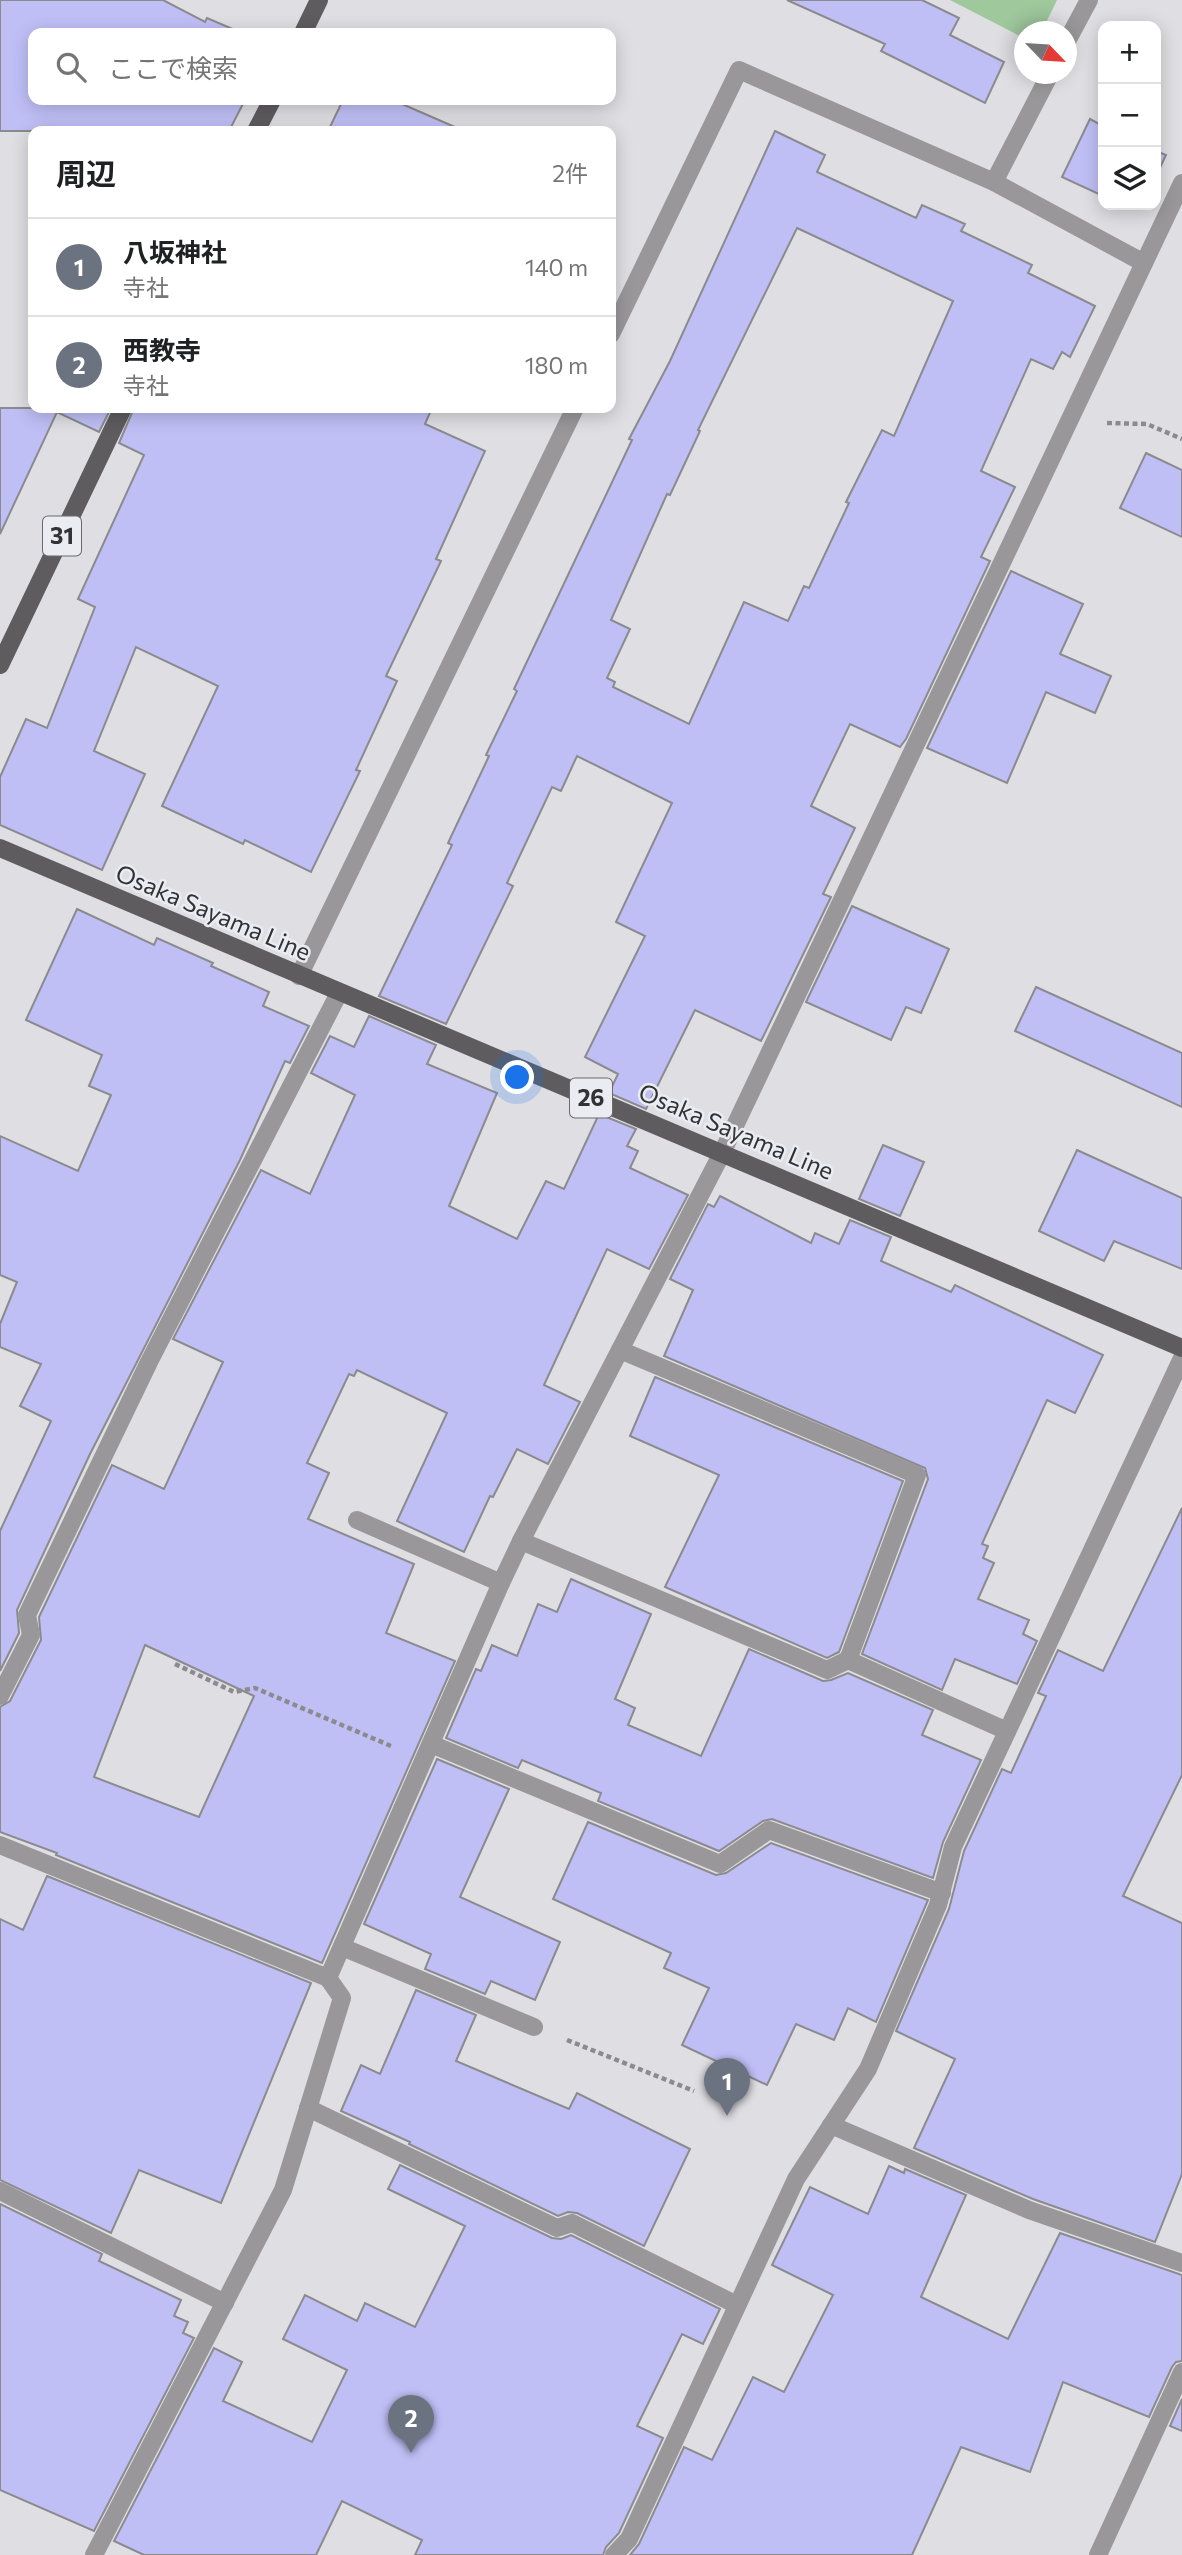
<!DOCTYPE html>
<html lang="ja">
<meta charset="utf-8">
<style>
body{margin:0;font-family:Commissioner,"Noto Sans JP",sans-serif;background:#f6f6f6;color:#202124}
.controls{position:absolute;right:21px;top:21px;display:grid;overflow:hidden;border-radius:14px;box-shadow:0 4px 18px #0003}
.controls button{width:63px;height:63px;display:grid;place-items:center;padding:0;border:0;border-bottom:2px solid #e0e0e0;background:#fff;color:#202124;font:35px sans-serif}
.compass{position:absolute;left:1014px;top:21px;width:63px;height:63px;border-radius:50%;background:#fff;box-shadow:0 4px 18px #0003;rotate:115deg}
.you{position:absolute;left:518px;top:1078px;width:24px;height:24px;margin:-18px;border:5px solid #fff;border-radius:50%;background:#1a73e8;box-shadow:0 0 0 10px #1a73e833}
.badge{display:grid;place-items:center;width:46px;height:46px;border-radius:50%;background:#2f6edb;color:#fff;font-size:23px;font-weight:700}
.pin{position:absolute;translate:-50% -58px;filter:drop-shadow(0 2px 4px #0008)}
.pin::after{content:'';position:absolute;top:37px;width:24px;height:21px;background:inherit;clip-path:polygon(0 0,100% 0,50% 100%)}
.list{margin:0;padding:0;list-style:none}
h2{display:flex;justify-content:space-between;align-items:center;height:91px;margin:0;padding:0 28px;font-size:30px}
h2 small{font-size:23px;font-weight:400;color:#757577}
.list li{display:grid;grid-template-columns:46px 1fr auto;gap:21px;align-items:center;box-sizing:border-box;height:98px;padding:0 28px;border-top:2px solid #e0e0e0}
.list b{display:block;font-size:26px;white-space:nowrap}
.list p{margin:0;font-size:23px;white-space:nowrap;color:#757577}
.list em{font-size:23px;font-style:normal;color:#757577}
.icon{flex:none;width:38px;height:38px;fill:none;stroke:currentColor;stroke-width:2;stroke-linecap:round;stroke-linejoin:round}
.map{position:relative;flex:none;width:1182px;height:2555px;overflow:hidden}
.search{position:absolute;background:#fff;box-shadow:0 4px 18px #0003;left:28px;top:28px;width:588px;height:77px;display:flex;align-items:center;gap:18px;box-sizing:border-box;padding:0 24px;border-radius:14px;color:#757577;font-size:26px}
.panel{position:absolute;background:#fff;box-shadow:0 4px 18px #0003;left:28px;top:126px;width:588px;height:287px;border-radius:14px}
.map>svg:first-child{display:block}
.green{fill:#9fc89d}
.building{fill:#bfbff6;stroke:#8a8a8f;stroke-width:2;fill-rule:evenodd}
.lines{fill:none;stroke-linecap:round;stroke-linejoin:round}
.path{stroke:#8b8b8f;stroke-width:4.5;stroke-dasharray:5 3.5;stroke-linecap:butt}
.service{stroke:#999799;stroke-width:18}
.minor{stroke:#999799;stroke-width:18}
.primary{stroke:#5f5c5f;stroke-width:18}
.labels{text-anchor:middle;stroke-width:5;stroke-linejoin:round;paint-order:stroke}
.shield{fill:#ebecf1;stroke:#6a6a6d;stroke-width:2}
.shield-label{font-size:23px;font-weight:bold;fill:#323234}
.street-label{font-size:24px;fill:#323234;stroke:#ebecf1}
</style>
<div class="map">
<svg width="1182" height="2555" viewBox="0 0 1182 2555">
<rect width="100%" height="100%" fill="#dedee3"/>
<!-- green -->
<polygon class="green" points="950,0 1057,0 1042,31 1024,32 1024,38"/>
<!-- building -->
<g class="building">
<polygon points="0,0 163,0 205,22 207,18 242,33 33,33 33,100 245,100 229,131 0,131"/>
<polygon points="787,0 922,0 959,18 950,35 1004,62 985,103 881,51 885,44"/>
<polygon points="343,100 393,100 464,131 328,131"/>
<polygon points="1090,119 1103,126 1103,196 1062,177"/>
<path d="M775,131L825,155L817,172L916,218L922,205L965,224L961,231L1032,265L1028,273L1095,306L1070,357L1062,352L1053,369L1031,359L981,471L1015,487L981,557L990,561L906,739L900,747L850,724L811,806L855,828L823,894L831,897L761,1041L695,1010L646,1109L609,1093L618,1074L585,1057L645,936L616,922L672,803L577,756L561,791L552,787L507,883L513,886L446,1024L379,996L452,845L448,843L489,756L486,755L517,691L514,689L632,440L629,439L670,361ZM797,228L953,301L894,436L882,430L846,502L849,503L809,588L804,586L788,621L744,602L689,724L613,687L615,682L607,678L630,629L611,620L667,494L670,495L700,431L698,430Z"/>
<polygon points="1156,151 1166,155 1156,176"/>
<polygon points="0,408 111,408 99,432 57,412 0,534"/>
<polygon points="134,408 432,408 425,424 485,451 436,559 441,561 386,676 397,681 356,770 360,771 311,872 245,840 243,844 162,806 218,686 136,647 94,751 145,774 102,870 0,825 0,777 26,719 47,728 95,607 78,599 144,455 119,443"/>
<polygon points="1146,453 1182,470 1182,537 1120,508"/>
<polygon points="1011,571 1083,604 1060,654 1111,676 1095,713 1046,692 1007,783 927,748"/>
<polygon points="852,906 949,949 921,1013 906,1007 891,1040 806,1002"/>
<polygon points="77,909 154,945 157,938 213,963 211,966 269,992 263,1006 309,1026 290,1063 285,1061 240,1160 90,1454 17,1610 19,1633 0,1671 0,1531 51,1421 20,1406 41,1364 0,1347 0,1324 17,1282 0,1275 0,1136 78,1171 111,1095 89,1086 102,1055 26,1020"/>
<polygon points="1036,987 1182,1053 1182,1107 1015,1031"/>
<path d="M369,1016L436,1045L427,1064L497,1093L449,1206L517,1239L546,1181L564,1189L599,1114L636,1129L627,1146L638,1151L630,1168L688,1195L649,1269L607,1249L544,1385L580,1402L548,1464L517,1449L493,1497L490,1496L464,1552L397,1521L447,1413L357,1370L354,1376L349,1374L307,1463L329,1473L308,1519L414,1564L386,1633L455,1661L322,1963L56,1855L57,1853L0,1832V1707L10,1701L41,1640L39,1617L112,1465L164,1489L223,1362L173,1339L261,1170L310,1194L355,1095L311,1073L330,1036L354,1047ZM145,1645L254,1696L199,1817L94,1777Z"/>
<polygon points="883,1145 924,1162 900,1216 859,1199"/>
<polygon points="1077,1150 1182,1198 1182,1269 1114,1241 1104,1261 1039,1231"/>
<polygon points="720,1196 811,1243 815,1233 839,1244 850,1220 891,1237 881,1261 951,1292 955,1285 1103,1355 1075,1413 1047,1400 982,1544 988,1546 983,1558 994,1563 978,1599 1029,1620 1023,1634 1037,1641 1017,1684 955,1659 942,1690 862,1654 928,1479 925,1468 664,1356 693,1290 670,1279 708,1204 714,1207"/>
<polygon points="655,1377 903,1481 839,1652 827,1658 665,1587 719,1475 630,1436"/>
<polygon points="1182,1508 1182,1775 1123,1896 1182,1923 1182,2174 1155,2242 1033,2199 914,2148 955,2059 896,2031 949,1909 964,1851 1002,1769 1011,1773 1046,1696 1038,1693 1058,1650 1103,1671"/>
<polygon points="571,1579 651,1614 615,1699 635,1708 628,1725 701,1756 749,1649 823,1681 831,1680 848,1673 933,1710 922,1735 981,1760 943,1842 933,1878 772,1819 763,1821 719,1851 598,1801 601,1793 522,1760 518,1768 446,1738 476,1669 481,1671 492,1645 517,1656 538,1604 557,1612"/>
<polygon points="437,1759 509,1789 460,1897 560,1942 535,2000 491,1981 485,1994 425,1969 431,1954 364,1924"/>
<polygon points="588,1822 716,1875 726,1873 771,1843 928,1900 876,2022 848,2008 834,2040 796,2024 767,2085 682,2045 709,1988 664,1968 671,1953 553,1899"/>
<polygon points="47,1876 311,1983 221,2203 139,2170 111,2233 0,2180 0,1919 23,1930"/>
<polygon points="416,1990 476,2015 456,2061 569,2109 577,2093 690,2149 644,2246 577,2213 568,2212 558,2216 409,2144 410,2142 341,2111 361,2065 380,2074"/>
<polygon points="400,2165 552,2238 561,2239 571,2235 720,2309 703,2344 682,2334 637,2426 663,2438 619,2533 606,2547 603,2555 415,2555 422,2540 342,2501 316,2555 144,2555 114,2541 214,2348 242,2362 223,2401 312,2442 347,2370 283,2339 305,2295 357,2321 365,2303 415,2327 465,2226 388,2189"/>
<polygon points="889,2166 904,2173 905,2169 966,2195 921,2297 1008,2339 1060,2233 1182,2275 1182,2361 1176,2362 1172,2367 1149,2417 1063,2382 1030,2472 961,2447 912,2555 630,2555 639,2544 684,2447 712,2460 753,2377 784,2392 833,2295 772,2265 810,2187 868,2214"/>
<polygon points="0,2204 102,2254 99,2261 181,2300 174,2316 188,2322 183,2333 194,2338 94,2531 0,2490"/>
<polygon points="1182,2399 1182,2431 1170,2426"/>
</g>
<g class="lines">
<!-- path -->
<g class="path">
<polyline points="1107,423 1147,424 1182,439"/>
<polyline points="175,1664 234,1692 255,1688 391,1746"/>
<polyline points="567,2040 694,2091"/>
</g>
<!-- service -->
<g class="service">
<polyline points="357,1520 501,1583"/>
<polyline points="521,1541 827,1670 848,1660"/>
<polyline points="431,1744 720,1864 769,1830 942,1893"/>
<polyline points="342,1947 534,2027"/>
<polyline points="308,2108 557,2228 572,2223 737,2305"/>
<polyline points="831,2125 1029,2210 1182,2263"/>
</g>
<!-- minor -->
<g class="minor">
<polyline points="1066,43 1089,0"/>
<polyline points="994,182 1050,74"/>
<polyline points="611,334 739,70 994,182 1144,263"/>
<polyline points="299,976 575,408"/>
<polyline points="620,1350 917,1475 848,1660 1007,1731"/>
<polyline points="0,1696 31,1635 27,1615 149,1362 339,993"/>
<polyline points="0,1845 328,1978"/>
<polyline points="0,2191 225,2303"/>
<polyline points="94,2555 283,2190 342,1998 328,1978 501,1583 521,1541 722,1153 1182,183"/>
<polyline points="614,2555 629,2539 796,2179 868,2069 938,1905 953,1847 1182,1358"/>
<polyline points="1098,2555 1182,2372"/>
</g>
<!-- primary -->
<g class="primary">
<polyline points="303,33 319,0"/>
<polyline points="256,131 272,100"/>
<polyline points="0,665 123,408"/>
<polyline points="0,848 1182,1348"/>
</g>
</g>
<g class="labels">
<!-- shield labels -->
<g class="shield">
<rect x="43" y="516.5" width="38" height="39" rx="5"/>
<rect x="570" y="1078.5" width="42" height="39" rx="5"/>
</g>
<g class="shield-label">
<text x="62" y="544">31</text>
<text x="591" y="1106">26</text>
</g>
<!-- street labels -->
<g class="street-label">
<text transform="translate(213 913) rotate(23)" y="8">Osaka Sayama Line</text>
<text transform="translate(736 1132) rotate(23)" y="8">Osaka Sayama Line</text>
</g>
</g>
</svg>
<div class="controls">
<button>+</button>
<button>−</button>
<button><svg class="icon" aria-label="layers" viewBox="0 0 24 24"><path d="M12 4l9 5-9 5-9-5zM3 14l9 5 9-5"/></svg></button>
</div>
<svg class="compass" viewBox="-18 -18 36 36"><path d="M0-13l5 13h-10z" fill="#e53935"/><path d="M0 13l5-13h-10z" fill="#757577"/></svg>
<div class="you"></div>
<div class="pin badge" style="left:727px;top:2116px;background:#6b7280">1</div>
<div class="pin badge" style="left:411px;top:2453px;background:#6b7280">2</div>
<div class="search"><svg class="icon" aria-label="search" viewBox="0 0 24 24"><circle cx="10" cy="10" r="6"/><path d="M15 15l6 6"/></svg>ここで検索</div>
<section class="panel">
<h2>周辺<small>2件</small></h2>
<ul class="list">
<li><span class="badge" style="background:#6b7280">1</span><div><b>八坂神社</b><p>寺社</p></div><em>140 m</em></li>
<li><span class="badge" style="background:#6b7280">2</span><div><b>西教寺</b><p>寺社</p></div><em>180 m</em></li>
</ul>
</section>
</div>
